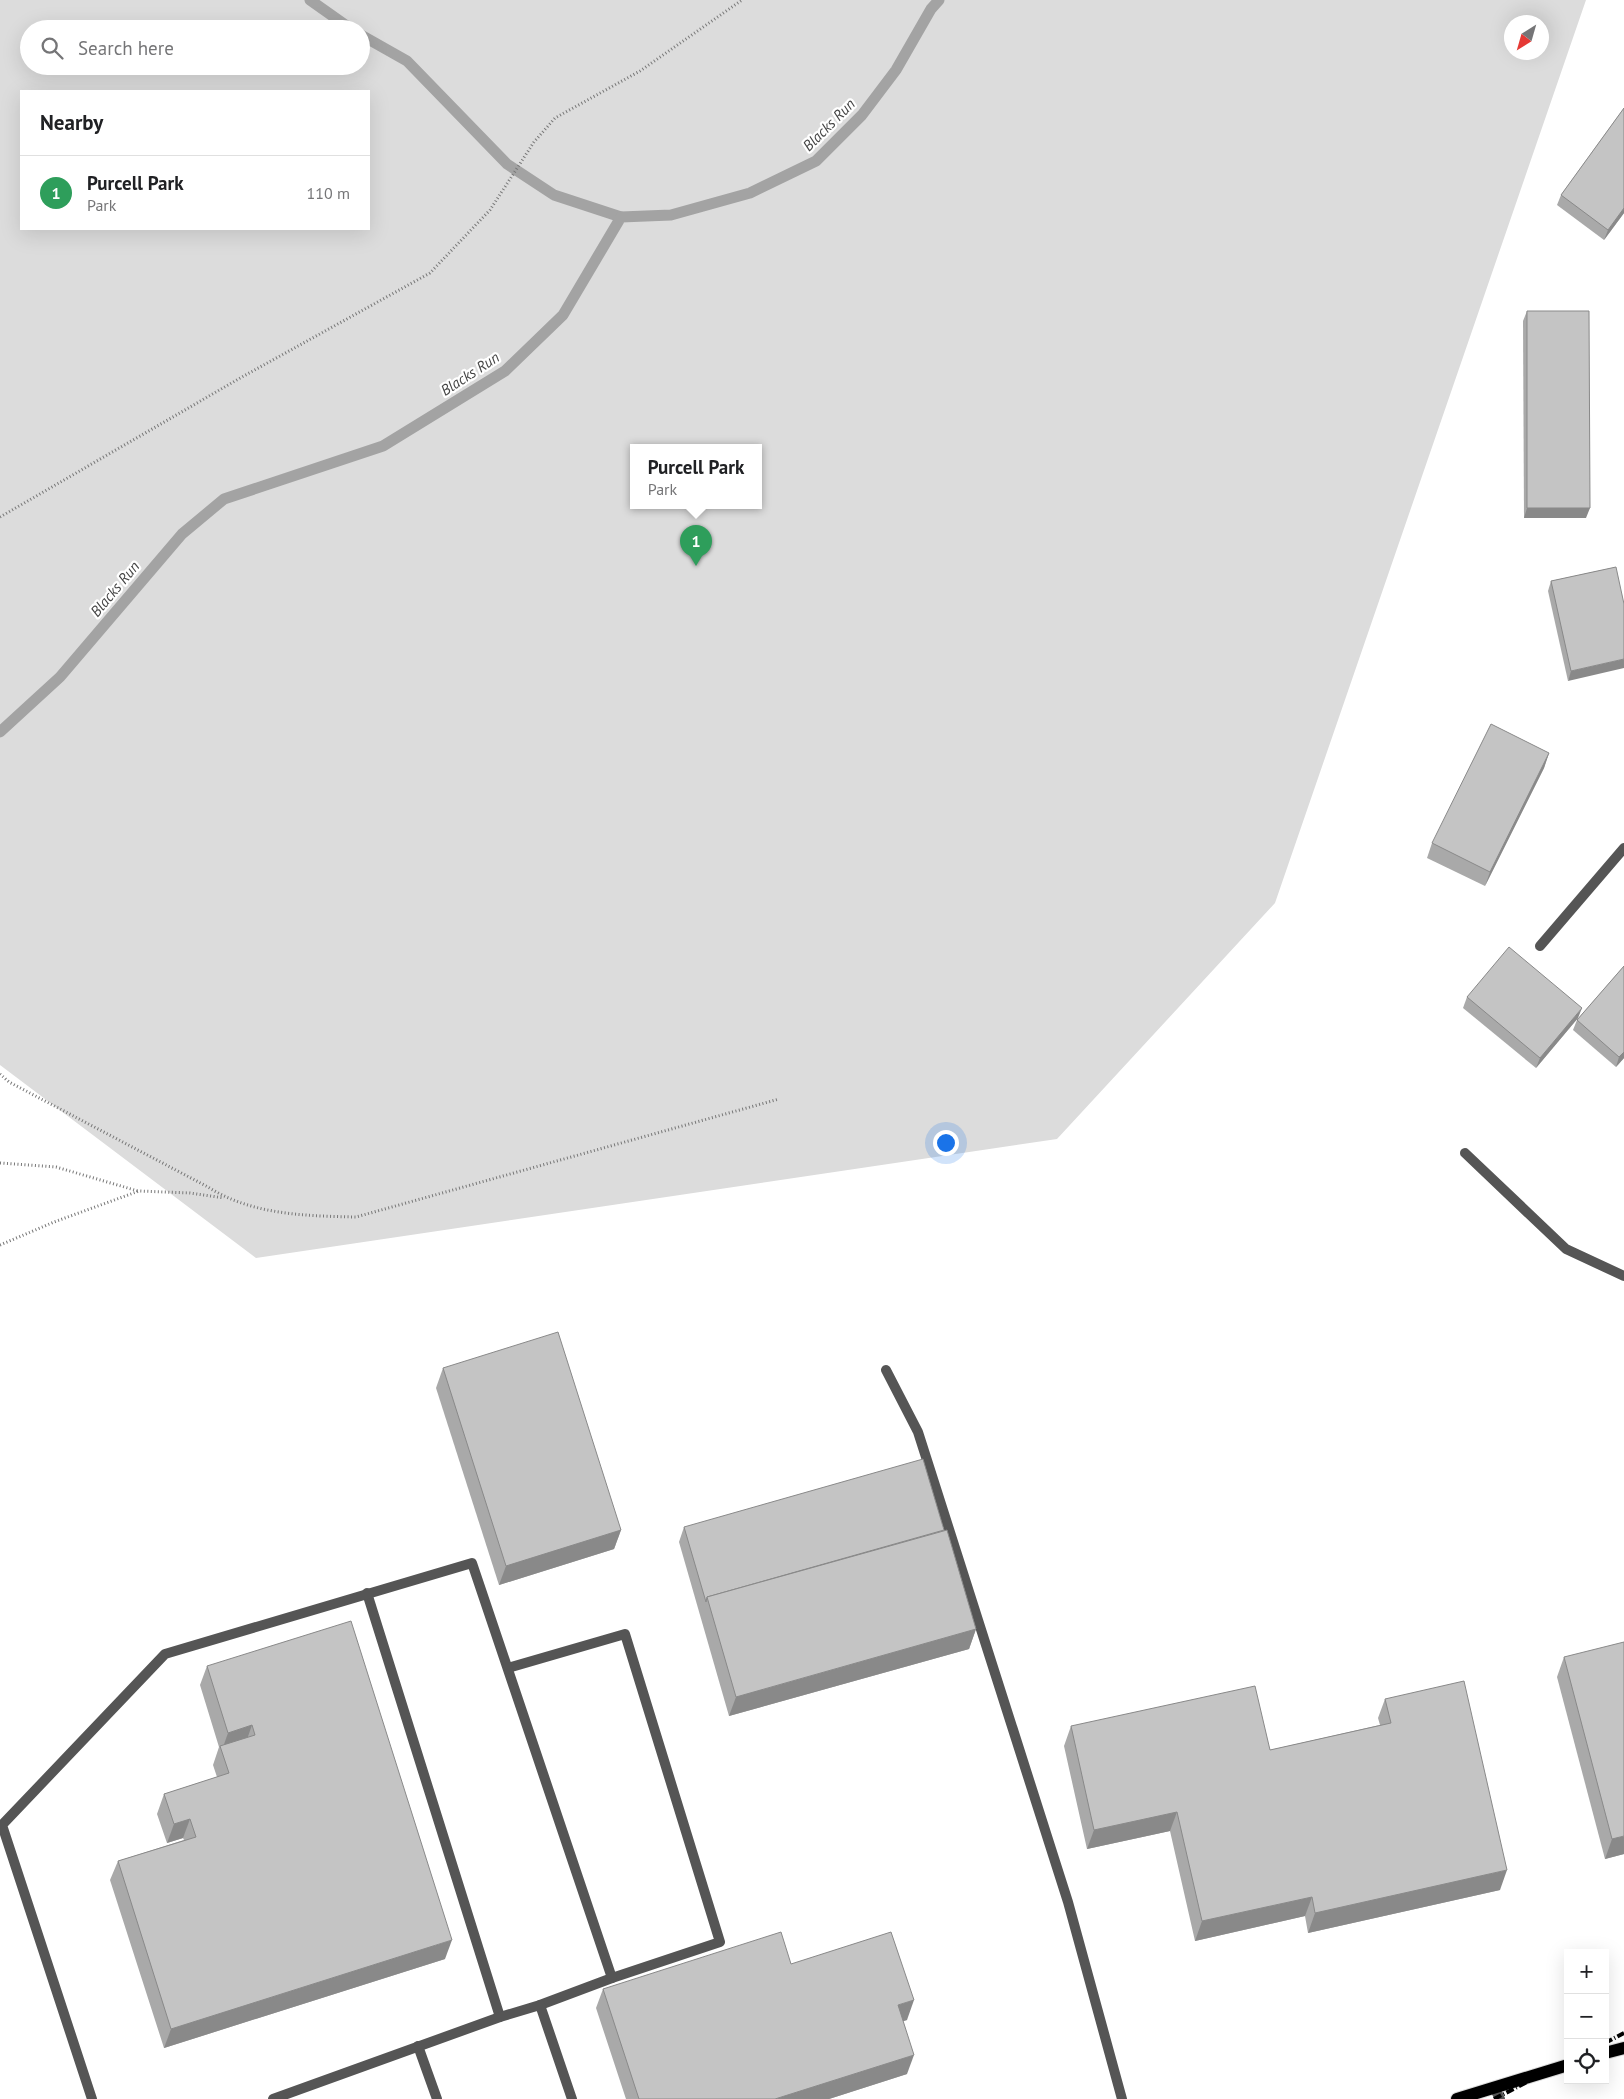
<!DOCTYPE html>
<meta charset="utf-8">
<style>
body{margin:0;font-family:"PT Sans",sans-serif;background:#f6f6f6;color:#202124}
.controls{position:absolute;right:15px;bottom:15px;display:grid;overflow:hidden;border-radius:0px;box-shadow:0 5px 20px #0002}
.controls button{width:45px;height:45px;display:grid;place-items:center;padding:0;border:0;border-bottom:1px solid #e0e0e0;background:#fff;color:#202124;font:25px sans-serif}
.compass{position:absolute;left:1504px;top:15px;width:45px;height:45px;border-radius:50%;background:#fff;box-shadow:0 5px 20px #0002;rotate:217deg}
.you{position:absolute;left:945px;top:1142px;width:18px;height:18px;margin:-12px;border:4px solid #fff;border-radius:50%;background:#1a73e8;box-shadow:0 0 0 8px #1a73e833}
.badge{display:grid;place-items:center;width:32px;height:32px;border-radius:50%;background:#1a73e8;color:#fff;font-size:16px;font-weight:700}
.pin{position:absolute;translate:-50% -41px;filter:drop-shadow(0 1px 2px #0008)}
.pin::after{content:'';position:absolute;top:26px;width:18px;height:15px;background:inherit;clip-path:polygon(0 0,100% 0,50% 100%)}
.popup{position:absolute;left:630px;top:444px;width:132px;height:65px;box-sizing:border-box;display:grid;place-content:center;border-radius:0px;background:#fff;filter:drop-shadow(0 1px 4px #0005);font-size:16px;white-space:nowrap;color:#757577}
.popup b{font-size:19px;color:#202124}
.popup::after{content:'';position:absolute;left:50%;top:100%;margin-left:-10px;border:10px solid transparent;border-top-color:#fff}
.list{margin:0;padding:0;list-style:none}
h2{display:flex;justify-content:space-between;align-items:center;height:65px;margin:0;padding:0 20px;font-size:21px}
h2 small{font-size:16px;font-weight:400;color:#757577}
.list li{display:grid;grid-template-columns:32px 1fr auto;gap:15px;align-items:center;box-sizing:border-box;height:75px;padding:0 20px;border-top:1px solid #e0e0e0}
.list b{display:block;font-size:19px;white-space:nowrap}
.list p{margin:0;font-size:16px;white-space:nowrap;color:#757577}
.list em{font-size:16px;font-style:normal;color:#757577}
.icon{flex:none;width:28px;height:28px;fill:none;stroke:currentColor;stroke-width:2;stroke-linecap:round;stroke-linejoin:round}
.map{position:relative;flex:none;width:1624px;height:2099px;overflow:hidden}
.search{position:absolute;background:#fff;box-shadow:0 5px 20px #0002;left:20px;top:20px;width:350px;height:55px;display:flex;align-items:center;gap:12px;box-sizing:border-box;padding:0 18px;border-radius:28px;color:#757577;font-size:19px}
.panel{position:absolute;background:#fff;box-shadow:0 5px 20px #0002;left:20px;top:90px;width:350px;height:140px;border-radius:0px}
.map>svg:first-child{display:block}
.green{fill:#dcdcdc;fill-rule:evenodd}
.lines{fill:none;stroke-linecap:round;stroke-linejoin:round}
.stream{stroke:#a3a3a3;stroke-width:11}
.primary-casing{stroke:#dbdbdb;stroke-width:14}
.path{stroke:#777;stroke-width:3;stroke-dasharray:1 2.5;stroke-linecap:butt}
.service{stroke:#555;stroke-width:10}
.primary{stroke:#000;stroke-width:12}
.rail{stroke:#000;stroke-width:4;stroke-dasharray:8 2.5 1 2.5;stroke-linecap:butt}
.wall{fill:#a9a9a9}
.shaded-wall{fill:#898989}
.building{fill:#c4c4c4;stroke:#898989}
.labels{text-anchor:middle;stroke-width:4.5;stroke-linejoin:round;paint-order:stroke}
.water-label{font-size:15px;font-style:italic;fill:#444;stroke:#fff}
</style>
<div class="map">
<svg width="1624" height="2099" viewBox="0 0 1624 2099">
<rect width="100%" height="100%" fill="#fff"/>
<!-- green -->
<path class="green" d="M0,0H1586L1275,903L1057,1139L256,1258L0,1065ZM1512,22H1542V52H1512ZM29,29H361V66H29ZM369,91V229H21V91ZM634,447H758V505H634Z"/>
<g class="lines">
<!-- stream -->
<g class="stream">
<polyline points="310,0 351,29"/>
<polyline points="361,35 407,61 507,164 554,195 621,217"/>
<polyline points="0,732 60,677 182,534 224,499 383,446 505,371 563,315 621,217 671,215 750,193 816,161 862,115 896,70 931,9 939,0"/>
</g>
<defs>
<g id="primary">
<polyline points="1605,2053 1624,2048"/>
<polyline points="1457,2099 1568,2065"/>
</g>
</defs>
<!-- primary casing -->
<use href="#primary" class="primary-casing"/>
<!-- path -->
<g class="path">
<polyline points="0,517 242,377 430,273 490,210 534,142 555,118 640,71 742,0"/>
<path d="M0,1074L9,1082L208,1187C252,1215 306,1216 356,1217L779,1099"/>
<polyline points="0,1163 56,1167 138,1191"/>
<polyline points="0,1245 54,1222 139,1191 190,1193 224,1198"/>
</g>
<!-- service -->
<g class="service">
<polyline points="1540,946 1624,848"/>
<polyline points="1465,1153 1566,1249 1624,1276"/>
<polyline points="886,1370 918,1432 1068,1902 1122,2099"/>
<polyline points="367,1593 500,2017"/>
<polyline points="508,1668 625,1634 720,1942 612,1978"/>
<polyline points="418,2046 437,2099"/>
<polyline points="1494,2087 1500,2099"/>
<polyline points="92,2099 2,1825 165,1654 472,1563 612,1978 540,2005"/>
<polyline points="273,2099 500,2017 540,2005 572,2099"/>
</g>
<!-- primary -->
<use href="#primary" class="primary"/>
<!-- rail -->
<g class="rail">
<polyline points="1605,2043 1624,2033"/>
<polyline points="1494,2099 1568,2061"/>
</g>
</g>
<!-- wall -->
<g class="wall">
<polygon points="1624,108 1624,213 1604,240 1557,205 1561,195"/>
<polygon points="1527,311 1586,518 1524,518 1523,321"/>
<polygon points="1616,567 1568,681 1548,591 1551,581"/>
<polygon points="1549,753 1544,768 1485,886 1427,858 1432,843"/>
<polygon points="1624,966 1624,1058 1616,1067 1573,1030 1577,1020"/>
<polygon points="1467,997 1578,1018 1536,1068 1463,1008"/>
<polygon points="443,1368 621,1530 614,1549 499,1585 436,1388"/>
<polygon points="684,1527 944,1530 976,1629 969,1649 729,1716 679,1542"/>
<polygon points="1564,1657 1624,1854 1605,1859 1557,1677"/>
<polygon points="207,1666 445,1959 164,2048 110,1880 118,1861 184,1840 183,1838 167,1843 157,1814 164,1794 217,1777 213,1765 219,1747 200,1685"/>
<polygon points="1385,1699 1500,1890 1308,1933 1305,1916 1195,1941 1170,1831 1087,1849 1064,1746 1071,1726 1270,1750 1380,1725 1378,1718"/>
<polygon points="791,1964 907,2020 903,2021 907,2074 829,2099 626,2099 596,2008 603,1989"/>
</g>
<!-- shaded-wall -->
<g class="shaded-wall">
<polygon points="1624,208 1624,213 1604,240 1608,230"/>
<polygon points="1527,508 1590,508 1586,518 1524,518"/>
<polygon points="1624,659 1624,668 1568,681 1571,671"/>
<polygon points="1549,753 1544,768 1485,886 1490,872"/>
<polygon points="1582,1008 1578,1018 1536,1068 1540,1058"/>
<polygon points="1624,1052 1624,1058 1616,1067 1619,1057"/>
<polygon points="621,1530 614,1549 499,1585 506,1566"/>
<polygon points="976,1629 969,1649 729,1716 736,1697"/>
<polygon points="252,1725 245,1745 222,1750 228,1733"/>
<polygon points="1177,1812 1170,1831 1087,1849 1094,1830"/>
<polygon points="190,1819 183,1838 167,1843 174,1824"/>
<polygon points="1624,1836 1624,1854 1605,1859 1612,1839"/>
<polygon points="1507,1870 1500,1890 1308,1933 1315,1913"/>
<polygon points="1312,1897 1305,1916 1195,1941 1202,1921"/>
<polygon points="452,1940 445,1959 164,2048 171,2029"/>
<polygon points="914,2000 907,2020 891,2025 898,2005"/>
<polygon points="914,2055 907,2074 829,2099 775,2099"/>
</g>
<!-- building -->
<g class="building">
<polygon points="1624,108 1624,208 1608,230 1561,195"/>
<polygon points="1527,311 1589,311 1590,508 1527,508"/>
<polygon points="1616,567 1624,604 1624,659 1571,671 1551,581"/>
<polygon points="1491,724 1549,753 1490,872 1432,843"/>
<polygon points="1509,947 1582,1008 1540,1058 1467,997"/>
<polygon points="1624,966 1624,1052 1619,1057 1577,1020"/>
<polygon points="558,1332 621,1530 506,1566 443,1368"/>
<polygon points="923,1459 944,1530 707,1597 706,1602 684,1527"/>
<polygon points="947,1530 976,1629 736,1697 707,1597"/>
<polygon points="351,1621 452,1940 171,2029 118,1861 196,1837 190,1819 174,1824 164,1794 229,1773 220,1746 255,1735 252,1725 228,1733 207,1666"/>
<polygon points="1624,1642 1624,1836 1612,1839 1564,1657"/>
<polygon points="1464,1681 1507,1870 1315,1913 1312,1897 1202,1921 1177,1812 1094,1830 1071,1726 1255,1686 1270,1750 1391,1723 1385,1699"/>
<polygon points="781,1932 791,1964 891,1932 914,2000 898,2005 914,2055 775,2099 639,2099 603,1989"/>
</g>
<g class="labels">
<!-- water labels -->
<g class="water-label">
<text transform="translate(829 125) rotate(-45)" y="5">Blacks Run</text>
<text transform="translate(470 374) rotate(-33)" y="5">Blacks Run</text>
<text transform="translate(115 589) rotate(-50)" y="5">Blacks Run</text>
</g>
</g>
</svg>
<div class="controls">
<button>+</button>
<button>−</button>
<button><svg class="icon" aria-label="locate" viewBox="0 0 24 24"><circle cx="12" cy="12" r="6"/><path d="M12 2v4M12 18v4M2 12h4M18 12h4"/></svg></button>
</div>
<svg class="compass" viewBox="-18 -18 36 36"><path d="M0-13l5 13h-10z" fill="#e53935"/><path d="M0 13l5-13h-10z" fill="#757577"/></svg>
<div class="you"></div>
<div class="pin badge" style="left:696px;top:566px;background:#2e9e5b">1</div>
<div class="popup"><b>Purcell Park</b>Park</div>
<div class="search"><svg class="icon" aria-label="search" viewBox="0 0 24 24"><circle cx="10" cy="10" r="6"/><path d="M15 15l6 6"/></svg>Search here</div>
<section class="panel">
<h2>Nearby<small></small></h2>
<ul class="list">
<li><span class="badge" style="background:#2e9e5b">1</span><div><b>Purcell Park</b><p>Park</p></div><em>110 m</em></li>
</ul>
</section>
</div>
